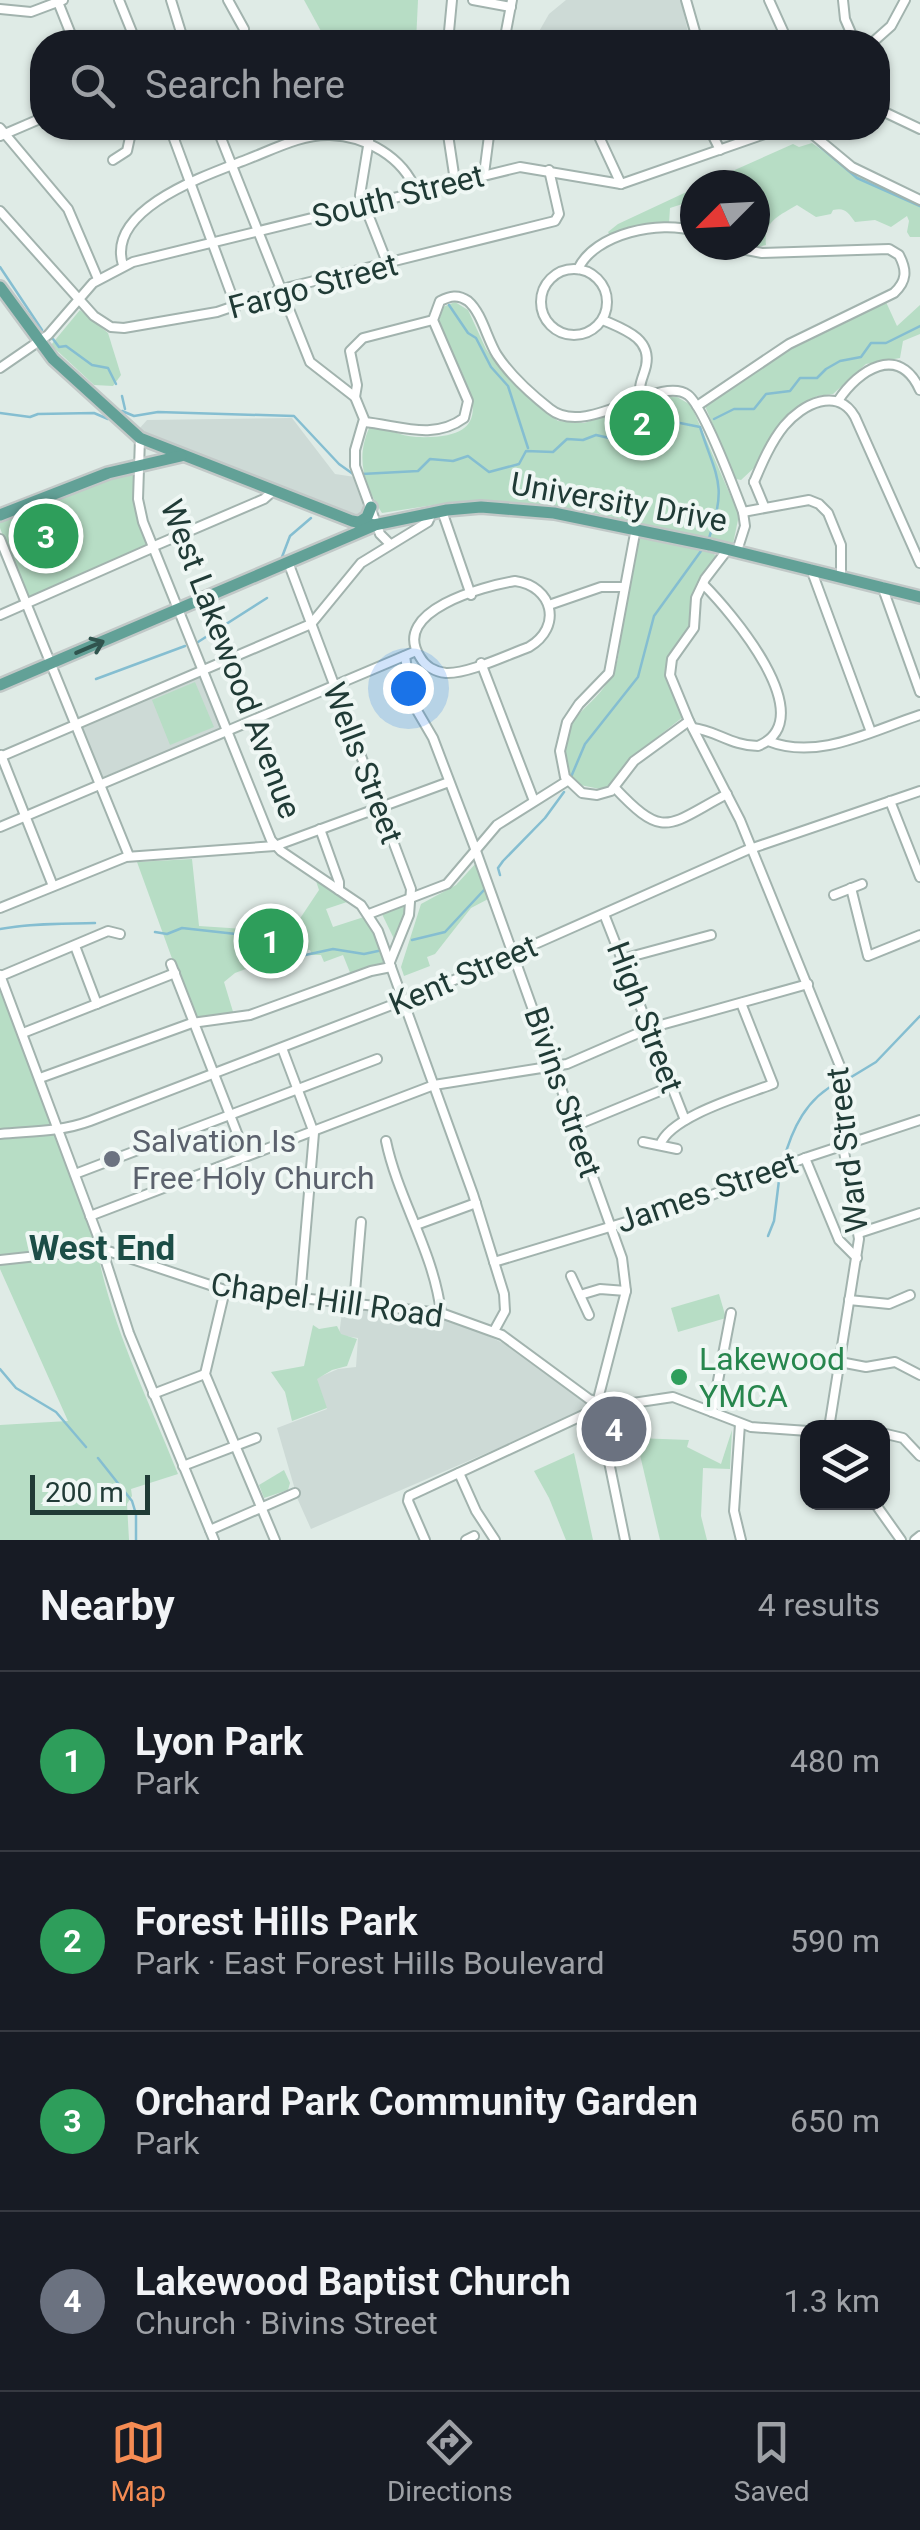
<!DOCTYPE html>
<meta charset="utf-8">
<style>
body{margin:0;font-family:Roboto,sans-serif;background:#20242c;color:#f1f3f6}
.controls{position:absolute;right:30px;bottom:30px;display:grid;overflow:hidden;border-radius:20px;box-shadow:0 2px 8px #0004}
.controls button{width:90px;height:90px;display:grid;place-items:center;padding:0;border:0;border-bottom:2px solid #363941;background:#171b24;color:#f1f3f6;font:50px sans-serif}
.compass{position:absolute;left:680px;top:170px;width:90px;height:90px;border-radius:50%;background:#171b24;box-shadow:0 2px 8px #0004;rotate:246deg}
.scale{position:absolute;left:30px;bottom:25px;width:120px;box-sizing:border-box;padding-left:10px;border:5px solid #203b36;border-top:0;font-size:28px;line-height:35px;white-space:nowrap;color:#203b36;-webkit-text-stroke:8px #eff7f4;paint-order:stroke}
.you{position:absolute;left:408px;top:688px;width:35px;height:35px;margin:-25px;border:8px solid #fff;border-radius:50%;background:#1a73e8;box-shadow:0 0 0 15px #1a73e833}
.badge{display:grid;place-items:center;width:65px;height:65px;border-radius:50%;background:#f58b53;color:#fff;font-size:32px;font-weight:700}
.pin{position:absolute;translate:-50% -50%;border:5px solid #fff;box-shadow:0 2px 10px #0006}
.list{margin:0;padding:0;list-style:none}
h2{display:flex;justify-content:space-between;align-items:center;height:130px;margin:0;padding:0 40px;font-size:42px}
h2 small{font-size:32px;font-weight:400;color:#9ea1a6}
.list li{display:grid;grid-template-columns:65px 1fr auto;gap:30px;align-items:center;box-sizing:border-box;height:180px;padding:0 40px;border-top:2px solid #363941}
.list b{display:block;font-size:38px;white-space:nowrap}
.list p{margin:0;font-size:32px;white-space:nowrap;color:#9ea1a6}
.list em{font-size:32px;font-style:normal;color:#9ea1a6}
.icon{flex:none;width:55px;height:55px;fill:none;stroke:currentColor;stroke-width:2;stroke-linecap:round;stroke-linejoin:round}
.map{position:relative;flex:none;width:920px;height:1540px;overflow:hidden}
.search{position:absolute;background:#171b24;box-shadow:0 2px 8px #0004;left:30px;right:30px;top:30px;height:110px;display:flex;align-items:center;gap:25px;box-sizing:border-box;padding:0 35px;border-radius:40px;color:#9ea1a6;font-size:38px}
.sheet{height:850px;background:#171b24}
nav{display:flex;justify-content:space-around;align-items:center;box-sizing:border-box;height:140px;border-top:2px solid #363941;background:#171b24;font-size:28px;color:#9ea1a6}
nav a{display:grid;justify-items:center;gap:5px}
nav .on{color:#f58b53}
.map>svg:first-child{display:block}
.built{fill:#cddad6}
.green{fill:#b7ddc5}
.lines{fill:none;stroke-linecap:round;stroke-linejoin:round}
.stream{stroke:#85bed1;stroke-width:2.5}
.minor-casing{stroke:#a2b3ae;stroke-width:12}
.major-casing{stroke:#c1c8c7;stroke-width:16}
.minor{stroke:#fff;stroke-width:8}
.major{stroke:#62a197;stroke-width:11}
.oneway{stroke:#30544e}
.worship-dot{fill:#6b7280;stroke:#eff7f4;stroke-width:4}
.leisure-dot{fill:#2e9e5b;stroke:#eff7f4;stroke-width:4}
.labels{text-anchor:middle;stroke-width:8;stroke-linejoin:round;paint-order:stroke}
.street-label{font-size:32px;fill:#203b36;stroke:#eff7f4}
.worship-label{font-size:32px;fill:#5b616d;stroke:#eff7f4;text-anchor:start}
.leisure-label{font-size:32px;fill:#27864d;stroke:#eff7f4;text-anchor:start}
.neighbourhood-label{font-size:35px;font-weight:bold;fill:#1b4d46;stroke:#eff7f4}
</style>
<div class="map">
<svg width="920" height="1540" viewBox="0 0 920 1540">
<rect width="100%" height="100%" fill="#dfebe6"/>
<!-- built -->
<g class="built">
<polygon points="566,0 681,0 690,42 533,42 549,14"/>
<polygon points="292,418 335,474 355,477 368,511 355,518 147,436 139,429 147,420"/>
<polygon points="200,676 222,729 101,778 80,727"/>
<polygon points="343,1305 435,1315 480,1332 517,1350 593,1407 311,1529 298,1500 277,1428 327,1409 315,1379 338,1369 356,1367 358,1338 339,1335"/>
</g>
<!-- green -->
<g class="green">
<polygon points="304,0 418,0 416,42 327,42"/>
<path d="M812,143L859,177L920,204V237H910L907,232L909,221L907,216L891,227L875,220L855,222C848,212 845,207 833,210L831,214L816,217L797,205C779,216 763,221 766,245L758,247L752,245H755V185H701L793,144L799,147Z"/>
<polygon points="695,188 695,200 670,208 669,224 611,237 608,232 618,224"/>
<path d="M455,302L468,310L486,349L501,370L558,421L584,423L667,397H677L691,405L739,515L733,544L595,513L533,505L453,502L382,513C364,485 355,458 370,426C386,428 400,436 416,437C519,441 453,369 439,321L443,307Z"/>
<polygon points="886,302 897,326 920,305 920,334 903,341 900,358 866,364 833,394 817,396 804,404 776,432 755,467 741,480 736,479 705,406 793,347"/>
<polygon points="80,310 108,333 121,375 113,386 94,385 51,345"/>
<polygon points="135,471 136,508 148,547 28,601 0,528 0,518 64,492"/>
<path d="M644,535L713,551L716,558L693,598L691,624L677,646L669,681L683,717L637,753L613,784L605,790L580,785L566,772C555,710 596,713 614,670C621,656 619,639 621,624C625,595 633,566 640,538Z"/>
<polygon points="195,682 214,727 170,745 152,700"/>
<polygon points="192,859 199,926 291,932 319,890 316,881 347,902 326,909 333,927 367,916 385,964 351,975 343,955 324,962 321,955 312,955 310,950 301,949 235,973 224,982 234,1015 194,1019 137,862"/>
<polygon points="478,861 492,897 471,908 435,954 427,957 430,966 404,976 401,967 421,904 456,885"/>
<polygon points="403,905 407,908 396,943 381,912"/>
<path d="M0,981L95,1237C107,1318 148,1398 178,1474L131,1489L132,1496L127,1504L129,1540H0V1425L68,1421L0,1269Z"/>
<polygon points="719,1294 726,1318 678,1332 671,1308"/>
<polygon points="313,1325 319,1329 337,1326 341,1334 357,1339 347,1366 332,1370 317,1379 327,1408 292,1421 285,1392 271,1372 304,1366"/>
<polygon points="732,1430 730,1469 703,1468 701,1516 707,1540 660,1540 636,1438 689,1440 687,1447 721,1464"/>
<polygon points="574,1453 593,1540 566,1540 549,1498 534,1471"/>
<polygon points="284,1470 290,1483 288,1490 264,1498 259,1485"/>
</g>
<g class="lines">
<!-- stream -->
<g class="stream">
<polyline points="818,145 857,178 920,206"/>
<polyline points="0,267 42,330"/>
<polyline points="449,305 468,333 476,338 491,367 508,386 528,448"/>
<polyline points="53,339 59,347 66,346 92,365 108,368 116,384"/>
<polyline points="122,396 125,409"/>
<polyline points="122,411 134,416 158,412 294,416 339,464 353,474"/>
<polyline points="0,413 30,417 38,414 94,413 108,419"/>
<polyline points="714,419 734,409 754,409 766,394 790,391 800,378 817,378 826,369 840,361 861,357 871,343 886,343 920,326"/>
<path d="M362,474L418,471L430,459L453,461L468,456L489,472L519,464L526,451L553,452L567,439L583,440L596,435L618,440L635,426L651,428L665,420L700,427C716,477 728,484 709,538"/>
<polyline points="282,557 290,536 311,518"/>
<polyline points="198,642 267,598"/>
<polyline points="96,679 185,646"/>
<polyline points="571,777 585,744 638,677 654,616 701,551"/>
<polyline points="500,875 498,868 503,861 545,818 564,792"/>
<path d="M0,929C31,923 64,924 95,923"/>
<polyline points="155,932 167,934 182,928 236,934 296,957 333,949 364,954 378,951"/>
<polyline points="412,940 445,932 484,890"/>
<polyline points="848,1079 876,1062 920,1016"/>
<path d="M783,1162C792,1129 806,1098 839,1082"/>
<polyline points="768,1236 774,1221 780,1172"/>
<polyline points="0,1369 16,1388 56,1412 86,1447"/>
<polyline points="98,1458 132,1501 136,1514 136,1540"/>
</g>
<defs>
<g id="minor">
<polyline points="119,0 136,42"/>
<polyline points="171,0 184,42"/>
<polyline points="228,0 244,29"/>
<polyline points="473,0 511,7"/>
<polyline points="686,0 698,42"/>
<polyline points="769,0 788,42"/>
<polyline points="843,0 845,19 855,42"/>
<polyline points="58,2 74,42"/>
<polyline points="0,9 31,12 63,0"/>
<polyline points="448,42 452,0"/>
<polyline points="504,42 512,0"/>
<polyline points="873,42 891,26 905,0"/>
<polyline points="878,109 920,129"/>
<polyline points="0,128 68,209 98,279"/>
<polyline points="170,128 236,307"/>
<polyline points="217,128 310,362 355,397"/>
<polyline points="447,128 455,181"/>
<polyline points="595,128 621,184"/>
<polyline points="709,128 720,150"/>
<polyline points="805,128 852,167 920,200"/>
<polyline points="0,136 42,118"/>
<polyline points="113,160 127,151 132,128"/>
<polyline points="484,174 490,128"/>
<polyline points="364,204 388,265"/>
<polyline points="361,205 360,195 371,128"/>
<polyline points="0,211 94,316 111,327 124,328 217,312 290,287 555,221 559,214 549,170"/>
<path d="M123,265C105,208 210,174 248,159C274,149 302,134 330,135C366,136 403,157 416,191"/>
<circle cx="574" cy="302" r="33"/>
<path d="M578,269C595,233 660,220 695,231"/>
<path d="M603,320C623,329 652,338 646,366C643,379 637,385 642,399"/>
<polyline points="0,368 48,335 93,283 133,262 520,167 621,184 782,128"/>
<path d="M838,401C858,370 899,343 920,390"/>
<path d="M697,406L789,344L894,293C907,281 907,270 899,255L889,249L762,253L720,245"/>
<path d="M364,422C398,425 433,441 464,418L468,401L433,320L440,301C450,296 458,294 468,301C482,313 487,339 497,355C510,375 531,394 550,409C587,439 659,374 688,395C704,407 735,491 743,512L745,526L737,551"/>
<polyline points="140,438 138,499 143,522 271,840 281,851 361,905 378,931 473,1194 504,1294 505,1311 494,1331"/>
<path d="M754,482C762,463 771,442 784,426C802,404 838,386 855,417L920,563"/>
<polyline points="754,482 764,506"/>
<polyline points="442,511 471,595"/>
<polyline points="743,512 809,500 819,504 828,513 841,545 841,576"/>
<polyline points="636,528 609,673 579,704 567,722 560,751 565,777 582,793 597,795 611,791 634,761 689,721"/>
<polyline points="0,539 129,856"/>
<polyline points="390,544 380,534 355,466 355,450 364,419 355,397 357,385 350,351 363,338 433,320"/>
<polyline points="152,547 264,499 273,491"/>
<polyline points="728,549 705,579 696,598 694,628 672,659 670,675 689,721 740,820 844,1076 840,1128 859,1239 829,1428"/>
<polyline points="288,562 411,889 409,915 390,962"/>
<polyline points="811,569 871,732"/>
<path d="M515,581C553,586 563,627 529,647C507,655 468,674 446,673C435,672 425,666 420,657C390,611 484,586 515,581Z"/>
<polyline points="882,586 920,692"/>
<polyline points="549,605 601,587 623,587"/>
<polyline points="0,615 152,548"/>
<polyline points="405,656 412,702 433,738 476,851 622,1258 626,1291 597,1403 625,1540"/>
<polyline points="481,663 534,801"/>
<path d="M693,728C715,730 732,746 758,746C824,719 729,610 703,584"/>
<path d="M768,741C818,761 871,731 920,715"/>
<polyline points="1,755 53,886"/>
<polyline points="0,757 311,624 361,563 428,522 432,513"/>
<path d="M615,788C665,841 668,825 727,794"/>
<polyline points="890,801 920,877"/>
<polyline points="0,827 416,651"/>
<polyline points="320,829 339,882 339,890"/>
<polyline points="851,888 868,956 920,935"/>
<polyline points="834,895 862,884"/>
<polyline points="0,908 126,857 275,846 449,782"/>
<polyline points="369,914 447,884 497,825 567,781"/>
<polyline points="604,914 685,1120"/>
<polyline points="75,946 97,1004"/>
<polyline points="622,959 711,935"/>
<polyline points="171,964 246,1156"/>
<polyline points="0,975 97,1234 129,1333 214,1540"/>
<polyline points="1,976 108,931 120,934"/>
<polyline points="23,1033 175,973"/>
<polyline points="282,1048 314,1133 300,1298"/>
<polyline points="40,1078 192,1023 250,1015 371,971 391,967"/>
<polyline points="575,1126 672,1086"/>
<path d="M0,1134C31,1131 60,1132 90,1121L436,988L747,850L920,791"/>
<path d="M386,1141C398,1199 434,1252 441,1313"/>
<polyline points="643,1142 677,1149"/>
<path d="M660,1145C670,1116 745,1095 773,1084L741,1003"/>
<polyline points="805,1158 839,1240 857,1258"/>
<polyline points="75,1174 377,1059"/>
<polyline points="90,1216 434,1085 567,1064 650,1028 808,984"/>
<polyline points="416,1225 476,1203"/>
<polyline points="859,1233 920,1213"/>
<polyline points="0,1260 102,1249 225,1290 441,1313 502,1335 589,1399 613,1406 673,1397 751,1427 808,1431"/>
<polyline points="494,1262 699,1200 805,1158 920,1120"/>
<polyline points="571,1276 589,1315"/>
<polyline points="225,1290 205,1374 275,1540"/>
<polyline points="580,1295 600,1289 626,1291"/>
<polyline points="849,1300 889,1304 910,1295"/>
<polyline points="354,1304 361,1222"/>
<polyline points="840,1362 866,1367 895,1362 920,1375"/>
<polyline points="153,1394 205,1374"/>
<polyline points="712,1412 731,1313"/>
<polyline points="740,1424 734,1511 741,1540"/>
<polyline points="882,1433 903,1438 920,1456"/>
<polyline points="183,1466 256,1438"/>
<polyline points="459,1473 476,1511 495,1540"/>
<polyline points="874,1502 901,1540"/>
<polyline points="210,1530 295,1493"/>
<polyline points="425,1540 408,1501 409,1496 592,1411 597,1403"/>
<polyline points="466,1540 474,1536"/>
<polyline points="915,1540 920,1536"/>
</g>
<g id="major">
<polyline points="0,287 53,359 140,438 352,521 374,525 447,510 481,507 554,513 710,545 920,597"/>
<polyline points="0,515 108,473 181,456"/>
<polyline points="358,523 367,517 371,507"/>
<polyline points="0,685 373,526"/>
</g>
</defs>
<!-- minor casing -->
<use href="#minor" class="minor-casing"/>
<!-- major casing -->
<use href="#major" class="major-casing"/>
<!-- minor -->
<use href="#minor" class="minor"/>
<!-- major -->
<use href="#major" class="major"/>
</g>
<!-- one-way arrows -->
<defs><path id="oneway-shaft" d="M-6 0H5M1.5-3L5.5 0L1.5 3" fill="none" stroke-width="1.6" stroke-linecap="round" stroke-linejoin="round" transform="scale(2.5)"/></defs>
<use class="oneway" href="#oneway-shaft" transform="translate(90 647) rotate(-23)"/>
<!-- markers -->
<circle class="worship-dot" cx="112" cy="1159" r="10"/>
<circle class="leisure-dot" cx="679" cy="1377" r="10"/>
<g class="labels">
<!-- street labels -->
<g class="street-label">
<text transform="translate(398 196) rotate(-14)" y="11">South Street</text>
<text transform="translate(313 286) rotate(-15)" y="11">Fargo Street</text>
<text transform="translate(619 502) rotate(10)" y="11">University Drive</text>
<text transform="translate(231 659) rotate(69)" y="11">West Lakewood Avenue</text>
<text transform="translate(363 763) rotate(69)" y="11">Wells Street</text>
<text transform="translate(463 975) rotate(-23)" y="11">Kent Street</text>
<text transform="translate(645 1017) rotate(69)" y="11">High Street</text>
<text transform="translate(563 1092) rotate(71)" y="11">Bivins Street</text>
<text transform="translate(847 1150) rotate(-97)" y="11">Ward Street</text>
<text transform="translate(707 1192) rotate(-19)" y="11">James Street</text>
<text transform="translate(327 1300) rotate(8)" y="11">Chapel Hill Road</text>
</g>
<!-- worship labels -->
<g class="worship-label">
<text x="132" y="1152">Salvation Is<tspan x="132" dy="37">Free Holy Church</tspan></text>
</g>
<!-- leisure labels -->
<g class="leisure-label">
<text x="699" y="1370">Lakewood<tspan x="699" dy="37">YMCA</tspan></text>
</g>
<!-- neighbourhood labels -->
<g class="neighbourhood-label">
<text x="102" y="1260">West End</text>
</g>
</g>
</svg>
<div class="controls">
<button><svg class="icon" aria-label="layers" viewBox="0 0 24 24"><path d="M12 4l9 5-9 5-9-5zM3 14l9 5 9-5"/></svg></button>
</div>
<svg class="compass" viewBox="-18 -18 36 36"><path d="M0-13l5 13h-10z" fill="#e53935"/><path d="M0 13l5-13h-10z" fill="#9ea1a6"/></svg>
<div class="scale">200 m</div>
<div class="you"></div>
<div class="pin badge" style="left:271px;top:941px;background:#2e9e5b">1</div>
<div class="pin badge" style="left:642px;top:423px;background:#2e9e5b">2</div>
<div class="pin badge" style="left:46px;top:536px;background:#2e9e5b">3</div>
<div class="pin badge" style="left:614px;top:1429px;background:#6b7280">4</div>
<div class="search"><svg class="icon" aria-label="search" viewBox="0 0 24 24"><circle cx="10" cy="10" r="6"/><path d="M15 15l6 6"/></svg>Search here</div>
</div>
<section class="sheet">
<h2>Nearby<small>4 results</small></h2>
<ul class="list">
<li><span class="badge" style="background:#2e9e5b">1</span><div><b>Lyon Park</b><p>Park</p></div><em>480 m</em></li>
<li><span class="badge" style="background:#2e9e5b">2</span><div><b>Forest Hills Park</b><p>Park · East Forest Hills Boulevard</p></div><em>590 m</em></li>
<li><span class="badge" style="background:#2e9e5b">3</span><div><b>Orchard Park Community Garden</b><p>Park</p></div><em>650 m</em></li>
<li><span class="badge" style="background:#6b7280">4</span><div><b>Lakewood Baptist Church</b><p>Church · Bivins Street</p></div><em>1.3 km</em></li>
</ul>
</section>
<nav>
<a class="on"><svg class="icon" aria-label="map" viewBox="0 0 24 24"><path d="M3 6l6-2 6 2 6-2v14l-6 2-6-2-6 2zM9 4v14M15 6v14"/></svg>Map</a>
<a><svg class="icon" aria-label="directions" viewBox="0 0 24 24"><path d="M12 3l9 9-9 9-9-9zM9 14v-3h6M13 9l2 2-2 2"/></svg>Directions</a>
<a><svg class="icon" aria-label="saved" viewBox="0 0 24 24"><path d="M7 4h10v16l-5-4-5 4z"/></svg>Saved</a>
</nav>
